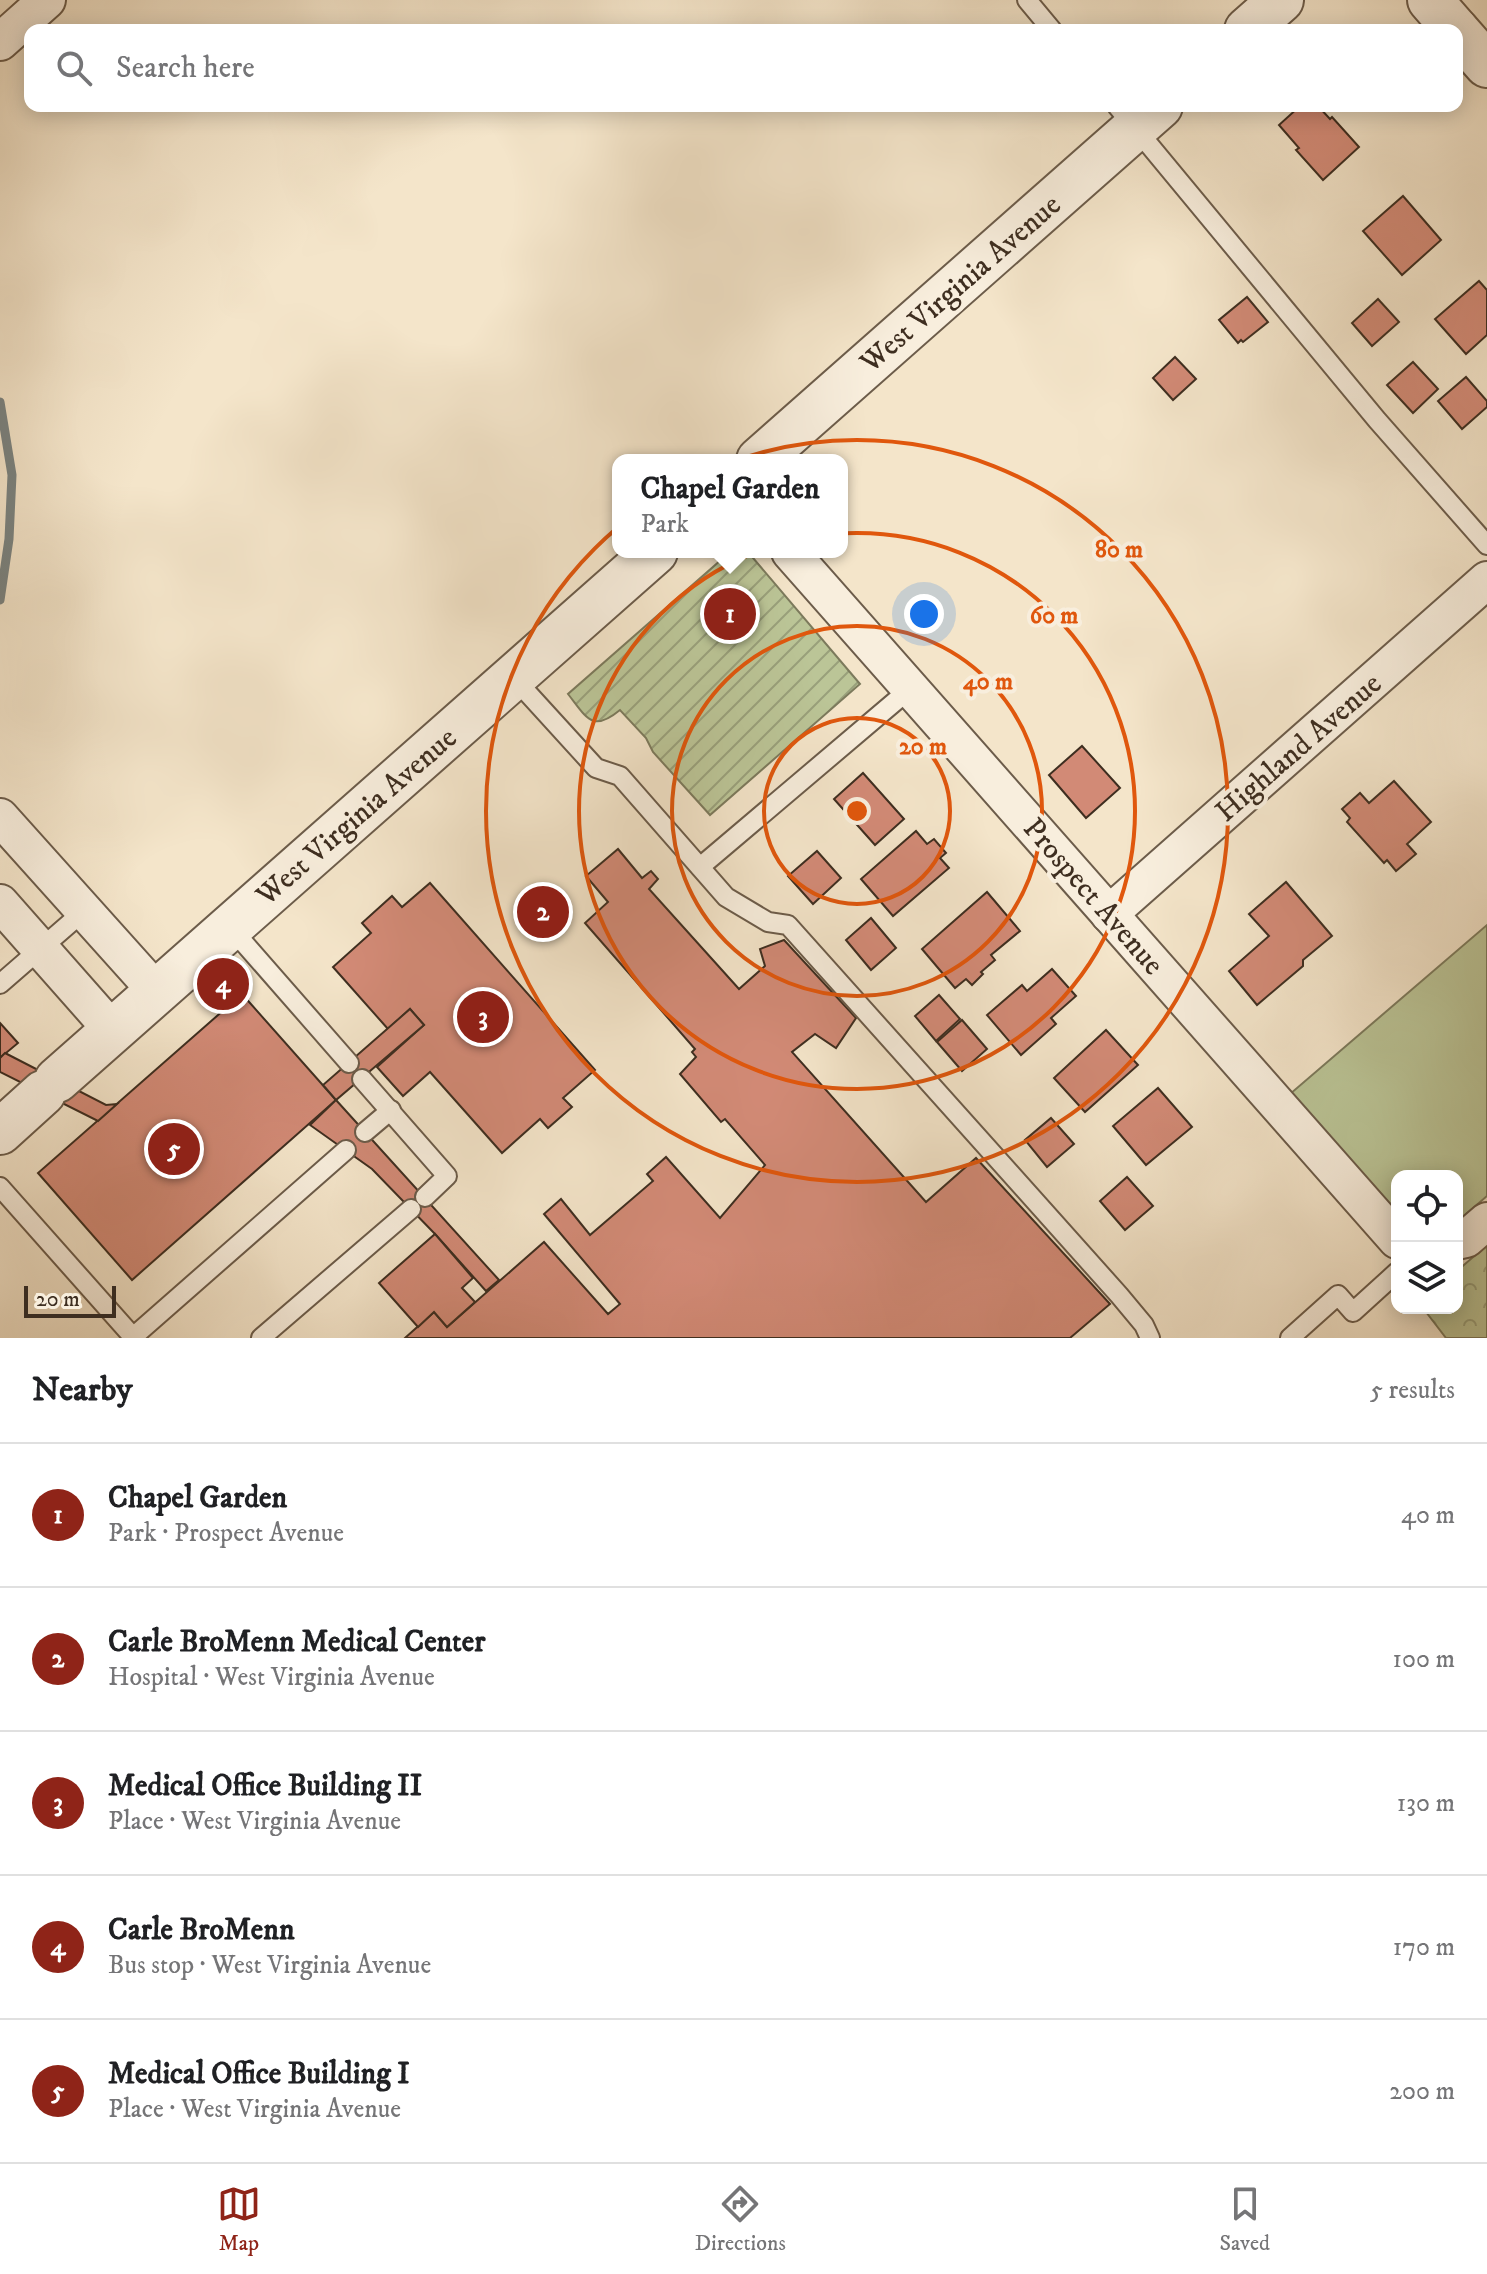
<!DOCTYPE html>
<meta charset="utf-8">
<style>
body{margin:0;font-family:"IM FELL DW Pica",serif;background:#f6f6f6;color:#202124}
.controls{position:absolute;right:24px;bottom:24px;display:grid;overflow:hidden;border-radius:16px;box-shadow:0 4px 20px #0003}
.controls button{width:72px;height:72px;display:grid;place-items:center;padding:0;border:0;border-bottom:2px solid #e0e0e0;background:#fff;color:#202124;font:40px sans-serif}
.scale{position:absolute;left:24px;bottom:20px;width:92px;box-sizing:border-box;padding-left:8px;border:4px solid #3e2e20;border-top:0;font-size:22px;line-height:28px;white-space:nowrap;color:#3e2e20;-webkit-text-stroke:6px #f8eedd;paint-order:stroke}
.you{position:absolute;left:924px;top:614px;width:28px;height:28px;margin:-20px;border:6px solid #fff;border-radius:50%;background:#1a73e8;box-shadow:0 0 0 12px #1a73e833}
.badge{display:grid;place-items:center;width:52px;height:52px;border-radius:50%;background:#8f2418;color:#fff;font-size:26px;font-weight:700}
.pin{position:absolute;translate:-50% -50%;border:4px solid #fff;box-shadow:0 2px 8px #0006}
.popup{position:absolute;left:612px;top:454px;width:236px;height:104px;box-sizing:border-box;display:grid;place-content:center;border-radius:16px;background:#fff;filter:drop-shadow(0 2px 6px #0005);font-size:26px;white-space:nowrap;color:#757577}
.popup b{font-size:30px;color:#202124}
.popup::after{content:'';position:absolute;left:50%;top:100%;margin-left:-16px;border:16px solid transparent;border-top-color:#fff}
.list{margin:0;padding:0;list-style:none}
h2{display:flex;justify-content:space-between;align-items:center;height:104px;margin:0;padding:0 32px;font-size:34px}
h2 small{font-size:26px;font-weight:400;color:#757577}
.list li{display:grid;grid-template-columns:52px 1fr auto;gap:24px;align-items:center;box-sizing:border-box;height:144px;padding:0 32px;border-top:2px solid #e0e0e0}
.list b{display:block;font-size:30px;white-space:nowrap}
.list p{margin:0;font-size:26px;white-space:nowrap;color:#757577}
.list em{font-size:26px;font-style:normal;color:#757577}
.icon{flex:none;width:44px;height:44px;fill:none;stroke:currentColor;stroke-width:2;stroke-linecap:round;stroke-linejoin:round}
.map{position:relative;flex:none;width:1487px;height:1338px;overflow:hidden}
.search{position:absolute;background:#fff;box-shadow:0 4px 20px #0003;left:24px;right:24px;top:24px;height:88px;display:flex;align-items:center;gap:20px;box-sizing:border-box;padding:0 28px;border-radius:16px;color:#757577;font-size:30px}
.sheet{height:824px;background:#fff}
nav{display:flex;justify-content:space-around;align-items:center;box-sizing:border-box;height:112px;border-top:2px solid #e0e0e0;background:#fff;font-size:22px;color:#757577}
nav a{display:grid;justify-items:center;gap:4px}
nav .on{color:#8f2418}
.map>svg:first-child{display:block}
.grass{fill:#bbc597;stroke:#7c7a5c;stroke-width:2}
.park{fill:url(#park-crowns);stroke:#7c7a5c;stroke-width:2}
.garden{fill:url(#garden-furrows);stroke:#7c7a5c;stroke-width:2}
.lines{fill:none;stroke-linecap:round;stroke-linejoin:round}
.stream{stroke:#7a8381;stroke-width:9}
.building{fill:#d28a76;stroke:#3e2e20;stroke-width:2}
.service-casing{stroke:#6c5c4a;stroke-width:22}
.minor-casing{stroke:#6c5c4a;stroke-width:40}
.tertiary-casing{stroke:#6c5c4a;stroke-width:48}
.service{stroke:#f8eedd;stroke-width:18}
.minor{stroke:#f8eedd;stroke-width:36}
.tertiary{stroke:#f8eedd;stroke-width:44}
.ring{fill:none;stroke:#e0570d;stroke-width:4}
.labels{text-anchor:middle;stroke-width:8;stroke-linejoin:round;paint-order:stroke}
.street-label{font-size:30px;fill:#3e2e20;stroke:#f8eedd}
.centre{fill:#e0570d;stroke:#f8eedd;stroke-width:4}
.ring-label{font-size:24px;text-anchor:middle;font-weight:bold;fill:#e0570d;stroke:#f8eedd;stroke-width:8;stroke-linejoin:round;paint-order:stroke}
</style>
<div class="map">
<svg width="1487" height="1338" viewBox="0 0 1487 1338">
<defs>
<pattern id="park-crowns" width="20" height="18" patternUnits="userSpaceOnUse" patternTransform="scale(2)"><rect width="20" height="18" fill="#bbc597"/><path d="M2 6a3 3 0 1 1 6 0M12 15a3 3 0 1 1 6 0" fill="none" stroke="#99a07b"/></pattern>
<pattern id="garden-furrows" width="10" height="10" patternUnits="userSpaceOnUse" patternTransform="scale(2)"><rect width="10" height="10" fill="#bbc597"/><path d="M-1 1l2-2M0 10L10 0M9 11l2-2" fill="none" stroke="#99a07b"/></pattern>
</defs>
<rect width="100%" height="100%" fill="#f4e5ca"/>
<filter id="stains"><feTurbulence type="fractalNoise" baseFrequency=".0025" numOctaves="4"/><feColorMatrix values="0 0 0 0 .2 0 0 0 0 .09 0 0 0 0 .02 0 0 0 .5 -.17"/></filter>
<radialGradient id="worn" r=".72"><stop offset=".6" stop-color="#630" stop-opacity="0"/><stop offset="1" stop-color="#630" stop-opacity=".3"/></radialGradient>
<!-- grass -->
<polygon class="grass" points="1487,925 1487,1196 1457,1222 1457,1176 1397,1176 1397,1216 1290,1094"/>
<!-- park -->
<polygon class="park" points="1487,1245 1487,1338 1446,1338 1423,1308 1457,1308 1457,1271"/>
<!-- garden -->
<path class="garden" d="M730,552H748L860,684L710,815L653,752L646,738L620,710C592,733 587,718 568,694Z"/>
<g class="lines">
<!-- stream -->
<polyline class="stream" points="0,402 12,475 9,539 0,600"/>
</g>
<!-- building -->
<g class="building">
<polygon points="1300,106 1318,106 1330,119 1332,117 1359,147 1323,180 1296,150 1299,148 1279,125"/>
<polygon points="1403,196 1441,240 1402,275 1363,231"/>
<polygon points="1479,281 1487,290 1487,335 1466,354 1435,319"/>
<polygon points="1247,297 1268,322 1243,342 1241,340 1238,343 1219,320"/>
<polygon points="1378,299 1399,322 1372,346 1352,323"/>
<polygon points="1175,357 1196,379 1173,400 1153,378"/>
<polygon points="1413,362 1438,389 1413,413 1387,385"/>
<polygon points="1466,377 1487,401 1487,407 1462,429 1438,401"/>
<polygon points="1082,746 1120,788 1086,818 1049,775"/>
<polygon points="863,773 904,819 875,845 834,799"/>
<polygon points="1394,781 1431,822 1407,844 1416,854 1396,871 1387,860 1384,863 1347,822 1350,818 1342,809 1360,793 1369,803"/>
<polygon points="916,831 927,844 934,839 946,853 940,858 949,868 893,916 861,879"/>
<polygon points="618,849 642,878 651,871 658,879 649,889 739,989 765,966 760,949 784,940 856,1018 836,1048 815,1034 792,1052 926,1202 976,1158 1110,1304 1070,1338 405,1338 434,1312 447,1327 544,1242 608,1314 620,1304 544,1214 561,1199 590,1235 653,1181 647,1174 666,1157 720,1218 765,1165 725,1119 721,1122 680,1074 696,1057 692,1052 695,1049 585,923 608,902 586,876"/>
<polygon points="817,851 841,878 813,904 788,876"/>
<polygon points="1286,882 1332,936 1303,960 1303,966 1257,1005 1229,971 1269,936 1249,914"/>
<polygon points="430,883 595,1070 563,1098 572,1107 548,1128 540,1119 502,1153 430,1072 403,1096 377,1067 424,1025 410,1009 388,1029 333,967 371,933 362,923 392,896 402,907"/>
<polygon points="987,892 1020,931 991,955 995,960 981,972 983,974 972,985 966,979 955,988 922,949"/>
<polygon points="871,918 896,948 871,970 846,940"/>
<polygon points="1052,969 1076,996 1051,1018 1056,1024 1021,1055 987,1015 1022,985 1027,991"/>
<polygon points="242,994 336,1100 132,1280 38,1173"/>
<polygon points="939,995 960,1019 936,1041 915,1016"/>
<polygon points="410,1009 424,1025 336,1100 323,1085"/>
<polygon points="962,1020 987,1049 962,1071 937,1042"/>
<polygon points="0,1023 18,1043 0,1058"/>
<polygon points="1106,1030 1138,1065 1085,1112 1054,1078"/>
<polygon points="5,1053 106,1105 117,1104 98,1121 0,1072 0,1058"/>
<polygon points="1158,1088 1192,1127 1146,1165 1113,1126"/>
<polygon points="336,1100 499,1280 486,1291 435,1234 372,1169 310,1125"/>
<polygon points="1051,1118 1074,1144 1047,1167 1025,1140"/>
<polygon points="1127,1177 1153,1206 1125,1230 1100,1201"/>
<polygon points="435,1234 473,1278 462,1288 475,1302 447,1327 434,1312 418,1327 379,1283"/>
</g>
<g class="lines">
<defs>
<g id="service">
<polyline points="1027,0 1052,30"/>
<polyline points="1117,106 1377,420 1487,545"/>
<polyline points="513,677 596,768 620,776 726,897 768,922 788,925 1119,1295 1144,1325 1150,1338"/>
<polyline points="700,867 911,688"/>
<polyline points="230,927 349,1063"/>
<polyline points="0,984 84,911"/>
<polyline points="362,1079 447,1176 425,1197"/>
<polyline points="365,1132 391,1110"/>
<polyline points="0,1187 134,1338"/>
<polyline points="133,1337 346,1150"/>
<polyline points="261,1338 411,1209"/>
<polyline points="1290,1338 1338,1295 1353,1312 1397,1272"/>
</g>
<g id="minor">
<polyline points="0,42 47,0"/>
<polyline points="790,552 1397,1240"/>
<polyline points="0,817 157,992"/>
<polyline points="0,903 113,1031"/>
<polyline points="1109,914 1487,580"/>
<polyline points="1457,1241 1466,1239 1487,1221"/>
</g>
<g id="tertiary">
<polyline points="1430,0 1456,30"/>
<polyline points="1247,30 1281,0"/>
<polyline points="1457,31 1487,65"/>
<polyline points="759,460 1160,106"/>
<polyline points="57,1080 655,552"/>
<polyline points="0,1132 43,1093"/>
</g>
</defs>
<!-- service casing -->
<use href="#service" class="service-casing"/>
<!-- minor casing -->
<use href="#minor" class="minor-casing"/>
<!-- tertiary casing -->
<use href="#tertiary" class="tertiary-casing"/>
<!-- service -->
<use href="#service" class="service"/>
<!-- minor -->
<use href="#minor" class="minor"/>
<!-- tertiary -->
<use href="#tertiary" class="tertiary"/>
</g>
<!-- distance rings -->
<g class="ring">
<circle cx="857" cy="811" r="93"/>
<circle cx="857" cy="811" r="185"/>
<circle cx="857" cy="811" r="278"/>
<circle cx="857" cy="811" r="371"/>
</g>
<g class="labels">
<!-- street labels -->
<g class="street-label">
<text transform="translate(960 283) rotate(-41)" y="10">West Virginia Avenue</text>
<text transform="translate(1298 747) rotate(-41)" y="10">Highland Avenue</text>
<text transform="translate(356 816) rotate(-41)" y="10">West Virginia Avenue</text>
<text transform="translate(1094 896) rotate(49)" y="10">Prospect Avenue</text>
</g>
</g>
<circle cx="857" cy="811" r="12" class="centre"/>
<g class="ring-label">
<text x="1119" y="557">80 m</text>
<text x="1054" y="623">60 m</text>
<text x="988" y="689">40 m</text>
<text x="923" y="754">20 m</text>
</g>
<rect width="100%" height="100%" filter="url(#stains)"/>
<rect width="100%" height="100%" fill="url(#worn)"/>
</svg>
<div class="controls">
<button><svg class="icon" aria-label="locate" viewBox="0 0 24 24"><circle cx="12" cy="12" r="6"/><path d="M12 2v4M12 18v4M2 12h4M18 12h4"/></svg></button>
<button><svg class="icon" aria-label="layers" viewBox="0 0 24 24"><path d="M12 4l9 5-9 5-9-5zM3 14l9 5 9-5"/></svg></button>
</div>
<div class="scale">20 m</div>
<div class="you"></div>
<div class="pin badge" style="left:730px;top:614px">1</div>
<div class="popup"><b>Chapel Garden</b>Park</div>
<div class="pin badge" style="left:543px;top:912px">2</div>
<div class="pin badge" style="left:483px;top:1017px">3</div>
<div class="pin badge" style="left:223px;top:984px">4</div>
<div class="pin badge" style="left:174px;top:1149px">5</div>
<div class="search"><svg class="icon" aria-label="search" viewBox="0 0 24 24"><circle cx="10" cy="10" r="6"/><path d="M15 15l6 6"/></svg>Search here</div>
</div>
<section class="sheet">
<h2>Nearby<small>5 results</small></h2>
<ul class="list">
<li><span class="badge">1</span><div><b>Chapel Garden</b><p>Park · Prospect Avenue</p></div><em>40 m</em></li>
<li><span class="badge">2</span><div><b>Carle BroMenn Medical Center</b><p>Hospital · West Virginia Avenue</p></div><em>100 m</em></li>
<li><span class="badge">3</span><div><b>Medical Office Building II</b><p>Place · West Virginia Avenue</p></div><em>130 m</em></li>
<li><span class="badge">4</span><div><b>Carle BroMenn</b><p>Bus stop · West Virginia Avenue</p></div><em>170 m</em></li>
<li><span class="badge">5</span><div><b>Medical Office Building I</b><p>Place · West Virginia Avenue</p></div><em>200 m</em></li>
</ul>
</section>
<nav>
<a class="on"><svg class="icon" aria-label="map" viewBox="0 0 24 24"><path d="M3 6l6-2 6 2 6-2v14l-6 2-6-2-6 2zM9 4v14M15 6v14"/></svg>Map</a>
<a><svg class="icon" aria-label="directions" viewBox="0 0 24 24"><path d="M12 3l9 9-9 9-9-9zM9 14v-3h6M13 9l2 2-2 2"/></svg>Directions</a>
<a><svg class="icon" aria-label="saved" viewBox="0 0 24 24"><path d="M7 4h10v16l-5-4-5 4z"/></svg>Saved</a>
</nav>
